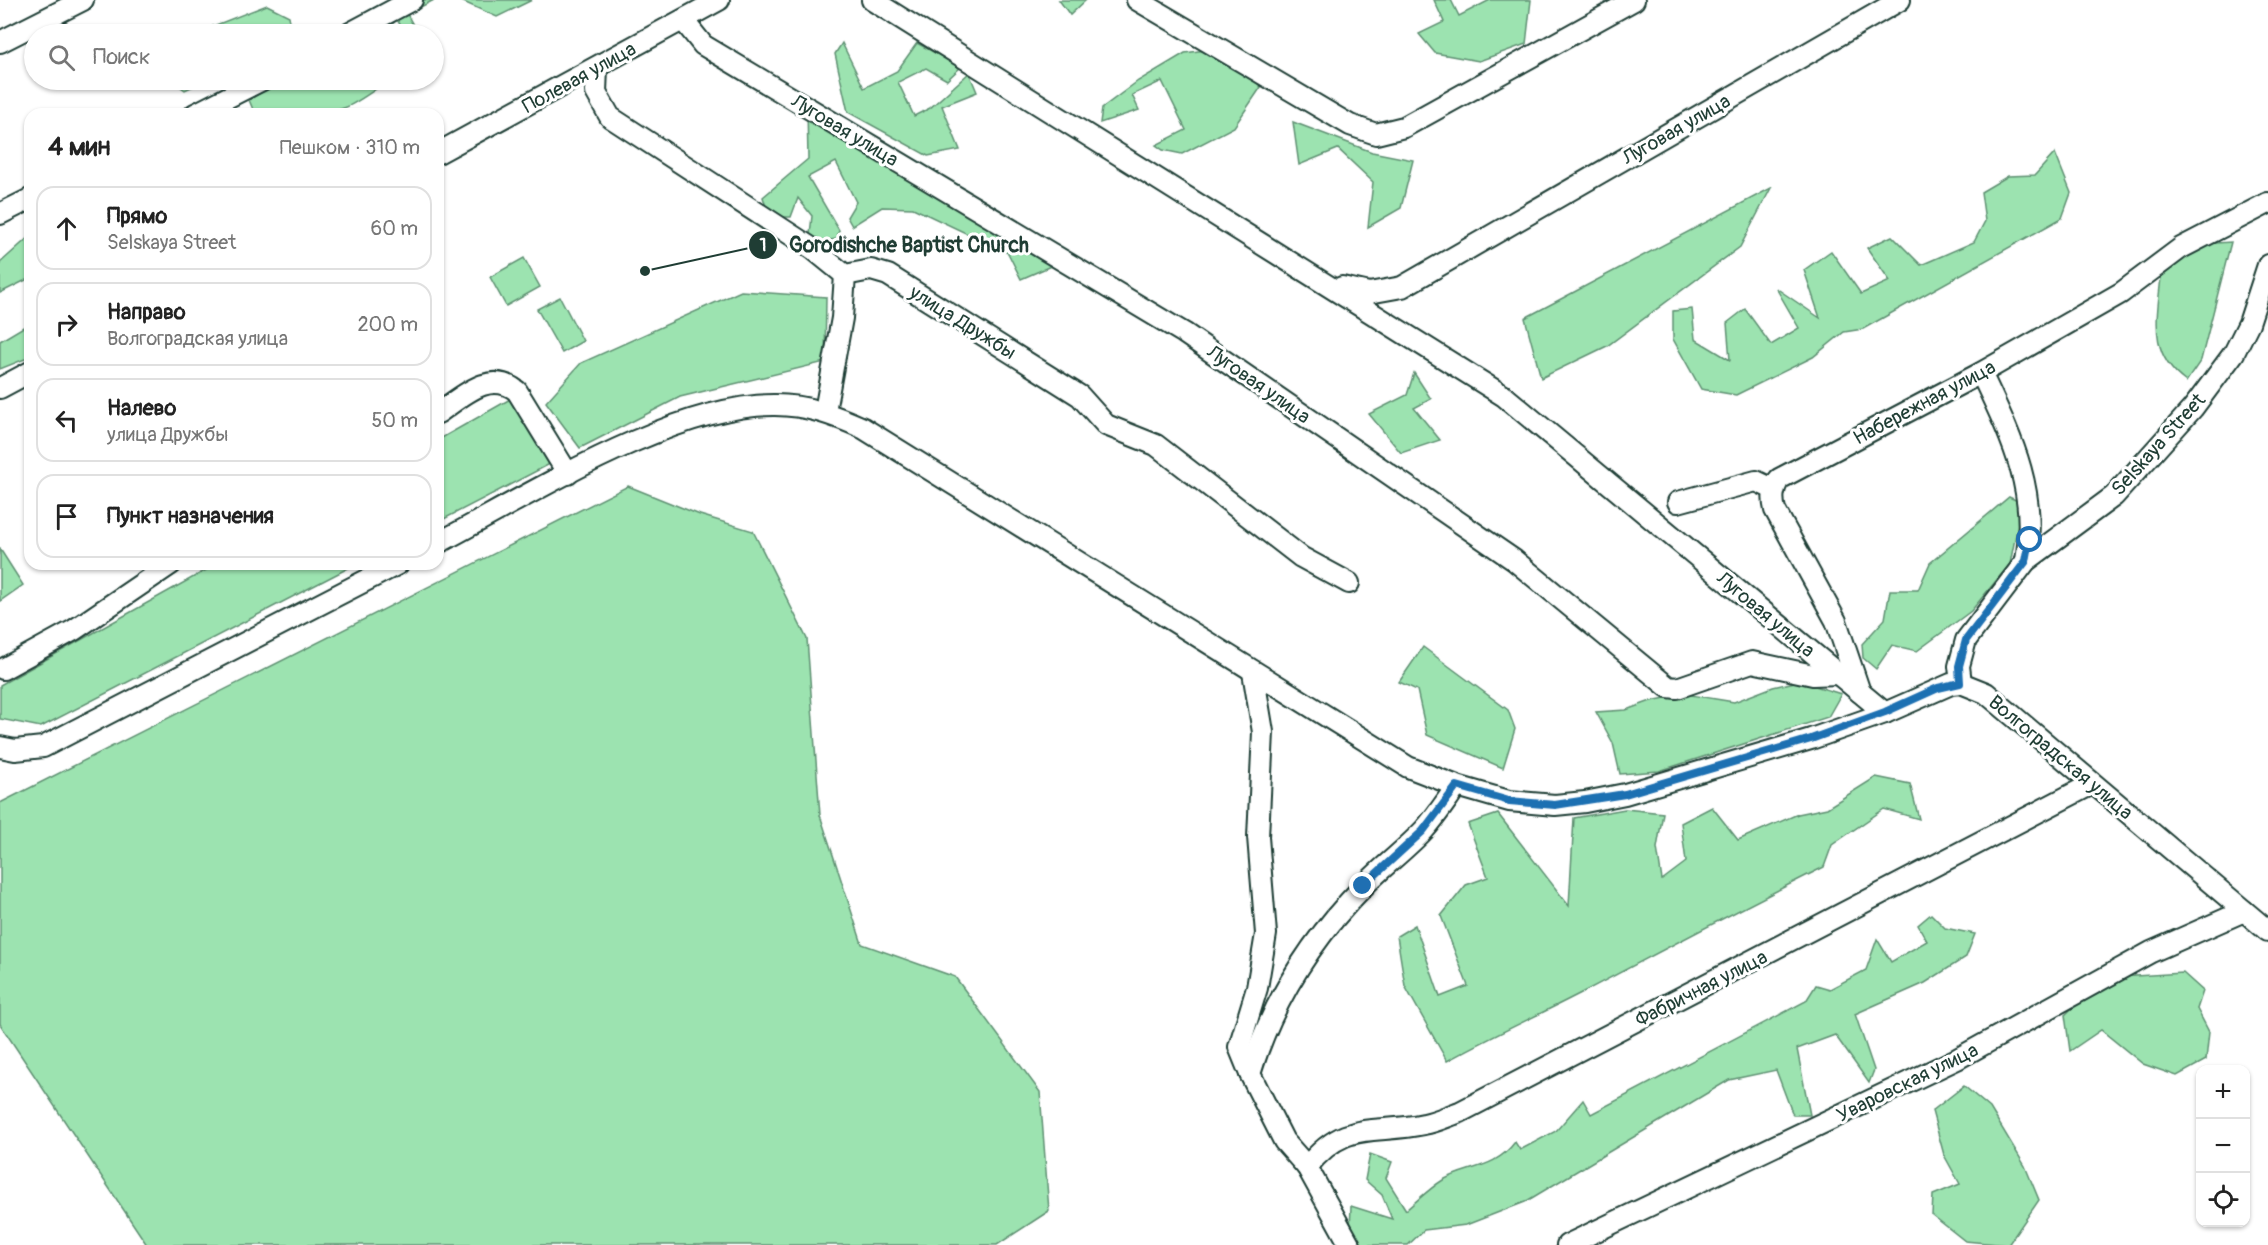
<!DOCTYPE html>
<html lang="ru">
<meta charset="utf-8">
<style>
body{margin:0;font-family:Pangolin,sans-serif;background:#f2f2f2;color:#222}
.controls{position:absolute;right:18px;bottom:18px;display:grid;overflow:hidden;border-radius:12px;box-shadow:0 2px 4px #0004}
.controls button{width:54px;height:54px;display:grid;place-items:center;padding:0;border:0;border-bottom:2px solid #e0e0e0;background:#fff;color:#222;font:30px sans-serif}
.stop{position:absolute;width:18px;height:18px;margin:-14px;border:4px solid #1f6fb2;border-radius:50%;background:#fff}
.stop.end{background:#1f6fb2;border-color:#fff;box-shadow:0 2px 6px #0008}
.list{margin:0;padding:0;list-style:none}
h2{display:flex;justify-content:space-between;align-items:center;height:78px;margin:0;padding:0 24px;font-size:26px}
h2 small{font-size:20px;font-weight:400;color:#767676}
.list li{display:grid;grid-template-columns:39px 1fr auto;gap:18px;align-items:center;box-sizing:border-box;height:84px;margin:0 12px 12px;padding:0 12px;border:2px solid #e0e0e0;border-radius:18px}
.list b{display:block;font-size:22px;white-space:nowrap}
.list p{margin:0;font-size:20px;white-space:nowrap;color:#767676}
.list em{font-size:20px;font-style:normal;color:#767676}
.icon{flex:none;width:33px;height:33px;fill:none;stroke:currentColor;stroke-width:2;stroke-linecap:round;stroke-linejoin:round}
.map{position:relative;flex:none;width:2268px;height:1245px;overflow:hidden}
.search{position:absolute;background:#fff;box-shadow:0 2px 4px #0004;left:24px;top:24px;width:420px;height:66px;display:flex;align-items:center;gap:15px;box-sizing:border-box;padding:0 21px;border-radius:33px;color:#767676;font-size:22px}
.panel{position:absolute;background:#fff;box-shadow:0 2px 4px #0004;left:24px;top:108px;width:420px;height:462px;border-radius:18px}
.map>svg:first-child{display:block}
.green{fill:#9ce3b0;stroke:#5e9072;stroke-width:1.5}
.lines{fill:none;stroke-linecap:round;stroke-linejoin:round}
.street-casing{stroke:#1f3d34;stroke-width:24}
.street{stroke:#fff;stroke-width:20}
.route{stroke:#1f6fb2;stroke-width:8}
.labels{text-anchor:middle;stroke-width:6;stroke-linejoin:round;paint-order:stroke}
.street-label{font-size:20px;fill:#1f3d34;stroke:#fff}
.leader{fill:none;stroke:#1f3d34;stroke-width:2}
.callout-dot{fill:#1f3d34;stroke:#fff;stroke-width:2}
.mark-label{font-size:18px;text-anchor:middle;font-weight:bold;fill:#fff}
.callout-label{font-size:21px;text-anchor:middle;font-weight:bold;fill:#1f3d34;stroke:#fff;stroke-width:6;stroke-linejoin:round;paint-order:stroke}
</style>
<div class="map">
<svg width="2268" height="1245" viewBox="0 0 2268 1245">
<rect width="100%" height="100%" fill="#fff"/>
<filter id="ink" filterUnits="userSpaceOnUse"><feTurbulence type="fractalNoise" baseFrequency=".0167" numOctaves="2"/><feDisplacementMap in="SourceGraphic" scale="12" xChannelSelector="R" yChannelSelector="G"/><feConvolveMatrix kernelMatrix="1 2 1 2 8 2 1 2 1" color-interpolation-filters="sRGB"/></filter>
<g filter="url(#ink)">
<!-- green -->
<g class="green">
<polygon points="422,0 434,0 407,14 418,34 407,34 397,20 381,34 359,34"/>
<polygon points="459,0 532,0 497,17"/>
<polygon points="1059,0 1086,0 1070,15"/>
<polygon points="1434,0 1451,0 1459,16 1490,0 1531,0 1526,44 1479,61 1435,53 1419,34 1444,22"/>
<polygon points="267,5 289,16 292,34 193,34"/>
<polygon points="842,43 864,88 897,71 917,43 961,67 947,80 926,68 898,82 914,116 930,108 969,73 977,92 942,106 960,150 928,156 848,112 835,54"/>
<polygon points="1219,48 1261,87 1234,127 1182,154 1163,150 1156,145 1186,130 1162,81 1132,95 1139,110 1100,123 1102,108 1138,81 1185,53"/>
<polygon points="171,80 207,80 185,90"/>
<path d="M281,80H389C355,103 346,114 304,114L302,112L297,114H255L249,100Z"/>
<polygon points="807,107 1053,265 1021,279 1008,253 913,208 882,207 852,226 847,217 856,202 836,162 808,177 839,230 837,239 809,243 812,216 798,198 791,217 769,217 763,197 808,159"/>
<polygon points="1293,122 1372,152 1413,160 1401,208 1368,227 1373,182 1338,149 1299,165"/>
<polygon points="2055,153 2071,193 2062,218 1863,329 1844,332 1813,357 1736,395 1701,389 1673,339 1673,311 1692,309 1695,339 1730,360 1727,323 1745,309 1771,345 1799,328 1776,288 1820,318 1804,270 1831,251 1861,294 1890,281 1867,248 1892,236 1921,265 1974,242 1985,221 1981,192 2008,176 2035,175"/>
<polygon points="1771,188 1740,247 1607,346 1541,378 1525,318"/>
<polygon points="30,236 30,278 0,293 0,263"/>
<path d="M2231,242L2201,360L2186,382C2148,354 2157,319 2161,277L2201,244Z"/>
<polygon points="524,258 540,287 506,306 490,277"/>
<polygon points="741,291 826,297 825,362 680,397 580,448 546,402 581,363"/>
<polygon points="560,297 583,341 562,353 537,309"/>
<polygon points="30,323 30,357 0,369 0,341"/>
<polygon points="1414,373 1431,399 1414,408 1440,440 1401,453 1369,414 1407,395"/>
<polygon points="512,398 553,450 548,465 438,522 438,440"/>
<polygon points="628,486 700,515 753,531 807,639 820,815 862,944 955,977 1040,1092 1049,1211 997,1245 147,1245 0,1024 0,803"/>
<polygon points="2009,497 2022,503 2010,564 1971,611 1917,651 1892,645 1876,669 1863,658 1862,644 1885,619 1890,590 1918,590 1930,563"/>
<polygon points="0,549 23,585 0,601"/>
<polygon points="217,564 356,564 41,727 0,719 0,685"/>
<polygon points="1423,647 1508,710 1515,729 1503,768 1427,735 1417,690 1399,682"/>
<polygon points="1799,681 1841,694 1828,717 1659,771 1620,774 1613,743 1596,712 1626,710 1651,701 1685,694 1734,702 1773,687"/>
<path d="M1876,777L1910,784L1919,819L1884,809L1832,845L1824,867C1743,907 1665,949 1585,991C1539,1015 1492,1036 1447,1061L1405,986L1397,936L1415,925L1440,997L1468,986L1441,916L1466,885L1488,877L1468,824L1498,814L1569,906L1574,818L1625,809L1663,813L1657,848L1662,880L1686,862L1681,823L1712,807L1738,840L1798,814L1827,808Z"/>
<path d="M1931,914L1945,928L1975,934L1966,957L1925,983L1855,1014L1874,1070L1869,1083L1835,1035L1797,1049L1810,1115H1793L1776,1070L1729,1080L1525,1202L1466,1225L1424,1230L1408,1245H1360L1350,1231L1351,1206L1392,1219L1382,1195L1365,1180L1370,1154L1392,1162L1386,1178L1406,1210C1418,1200 1430,1188 1443,1180C1468,1166 1495,1169 1515,1142L1520,1150L1556,1131L1583,1100L1591,1114L1806,1001L1816,985L1830,989L1866,970L1877,939L1891,962L1927,941L1918,925Z"/>
<polygon points="2183,973 2203,991 2197,1009 2209,1032 2206,1060 2177,1076 2143,1064 2101,1030 2070,1051 2065,1015 2103,978"/>
<polygon points="1964,1086 1990,1108 2025,1166 2039,1200 2008,1245 1965,1241 1932,1215 1933,1195 1960,1184 1944,1155 1932,1111"/>
</g>
<g class="lines">
<defs>
<g id="street">
<polyline points="872,0 1504,396 1885,713"/>
<polyline points="1137,0 1350,125 1376,134 1404,127 1634,0"/>
<polyline points="683,20 703,45 1184,333 1514,560 1668,687 1677,688 1752,662 1813,675 1838,674"/>
<polyline points="348,34 412,0"/>
<polyline points="0,42 83,0"/>
<polyline points="597,68 596,92 610,117 813,249 845,275 871,270 888,275 1080,396 1106,425 1156,445 1301,557 1349,583"/>
<polyline points="195,114 262,80"/>
<polyline points="438,153 719,0"/>
<polyline points="0,214 30,199"/>
<polyline points="1342,287 1369,293 1402,287 1900,0"/>
<path d="M1981,373C2011,437 2038,489 2026,561"/>
<polyline points="0,388 30,372"/>
<polyline points="825,411 842,318 845,275"/>
<path d="M438,413C462,397 489,369 517,391L568,474"/>
<polyline points="1678,502 1756,481 1773,489"/>
<path d="M438,543C528,496 673,404 775,405C807,405 834,415 863,428L1408,767L1457,786L1509,801L1555,805L1585,802L1625,794L1811,739L1885,713L1951,684L1961,683L1986,693L2268,931"/>
<polyline points="3,669 74,630 171,564"/>
<polyline points="1961,683 1959,666 1966,640 2026,561 2114,496 2193,408 2234,353 2249,323 2268,265"/>
<path d="M1860,692L1836,621L1775,510C1772,498 1773,490 1779,479L1981,373L2121,293L2181,248L2268,203"/>
<polyline points="0,747 15,750 43,747 398,564"/>
<polyline points="1250,1074 1239,1047 1257,988 1266,934 1258,837 1263,732 1253,672"/>
<path d="M1307,1167C1345,1119 1372,1135 1424,1124C1436,1122 1448,1116 1460,1112L2092,784"/>
<path d="M1350,1245L1307,1167L1284,1141L1250,1074C1272,1002 1310,941 1363,887C1382,867 1405,850 1424,830C1436,817 1446,801 1457,786"/>
<polyline points="1567,1245 1957,1059 2151,952 2244,911"/>
</g>
</defs>
<!-- street casing -->
<use href="#street" class="street-casing"/>
<!-- street -->
<use href="#street" class="street"/>
</g>
</g>
<g class="lines" filter="url(#ink)">
<!-- route -->
<polyline class="route" points="1363,886 1423,831 1457,786 1509,801 1555,805 1625,794 1811,739 1885,712 1938,688 1960,683 1959,666 1966,640 2026,561 2030,540"/>
</g>
<g class="labels">
<!-- street labels -->
<g class="street-label">
<text transform="translate(579 77) rotate(-29)" y="7">Полевая улица</text>
<text transform="translate(1676 129) rotate(-30)" y="7">Луговая улица</text>
<text transform="translate(845 130) rotate(31)" y="7">Луговая улица</text>
<text transform="translate(963 322) rotate(32)" y="7">улица Дружбы</text>
<text transform="translate(1259 384) rotate(35)" y="7">Луговая улица</text>
<text transform="translate(1924 402) rotate(-28)" y="7">Набережная улица</text>
<text transform="translate(2158 444) rotate(-48)" y="7">Selskaya Street</text>
<text transform="translate(1766 614) rotate(40)" y="7">Луговая улица</text>
<text transform="translate(2061 757) rotate(40)" y="7">Волгоградская улица</text>
<text transform="translate(1701 988) rotate(-27)" y="7">Фабричная улица</text>
<text transform="translate(1907 1082) rotate(-26)" y="7">Уваровская улица</text>
</g>
</g>
<!-- callouts -->
<path class="leader" d="M645 271L763 245"/>
<g class="callout-dot">
<circle cx="645" cy="271" r="6"/>
<circle cx="763" cy="245" r="15"/>
</g>
<g class="mark-label">
<text x="763" y="251">1</text>
</g>
<g class="callout-label">
<text x="909" y="252">Gorodishche Baptist Church</text>
</g>
</svg>
<div class="controls">
<button>+</button>
<button>−</button>
<button><svg class="icon" aria-label="locate" viewBox="0 0 24 24"><circle cx="12" cy="12" r="6"/><path d="M12 2v4M12 18v4M2 12h4M18 12h4"/></svg></button>
</div>
<div class="stop" style="left:2030px;top:540px"></div>
<div class="stop end" style="left:1363px;top:886px"></div>
<div class="search"><svg class="icon" aria-label="search" viewBox="0 0 24 24"><circle cx="10" cy="10" r="6"/><path d="M15 15l6 6"/></svg>Поиск</div>
<section class="panel">
<h2>4 мин<small>Пешком · 310 m</small></h2>
<ul class="list">
<li><svg class="icon" aria-label="ahead" viewBox="0 0 24 24"><path d="M12 20V5M6 11l6-6 6 6"/></svg><div><b>Прямо</b><p>Selskaya Street</p></div><em>60 m</em></li>
<li><svg class="icon" aria-label="right" viewBox="0 0 24 24"><path d="M7 20v-9h11M14 6l5 5-5 5"/></svg><div><b>Направо</b><p>Волгоградская улица</p></div><em>200 m</em></li>
<li><svg class="icon" aria-label="left" viewBox="0 0 24 24"><path d="M17 20v-9H6M10 6l-5 5 5 5"/></svg><div><b>Налево</b><p>улица Дружбы</p></div><em>50 m</em></li>
<li><svg class="icon" aria-label="arrive" viewBox="0 0 24 24"><path d="M6 21V4h12l-3 4 3 4H6"/></svg><div><b>Пункт назначения</b></div></li>
</ul>
</section>
</div>
